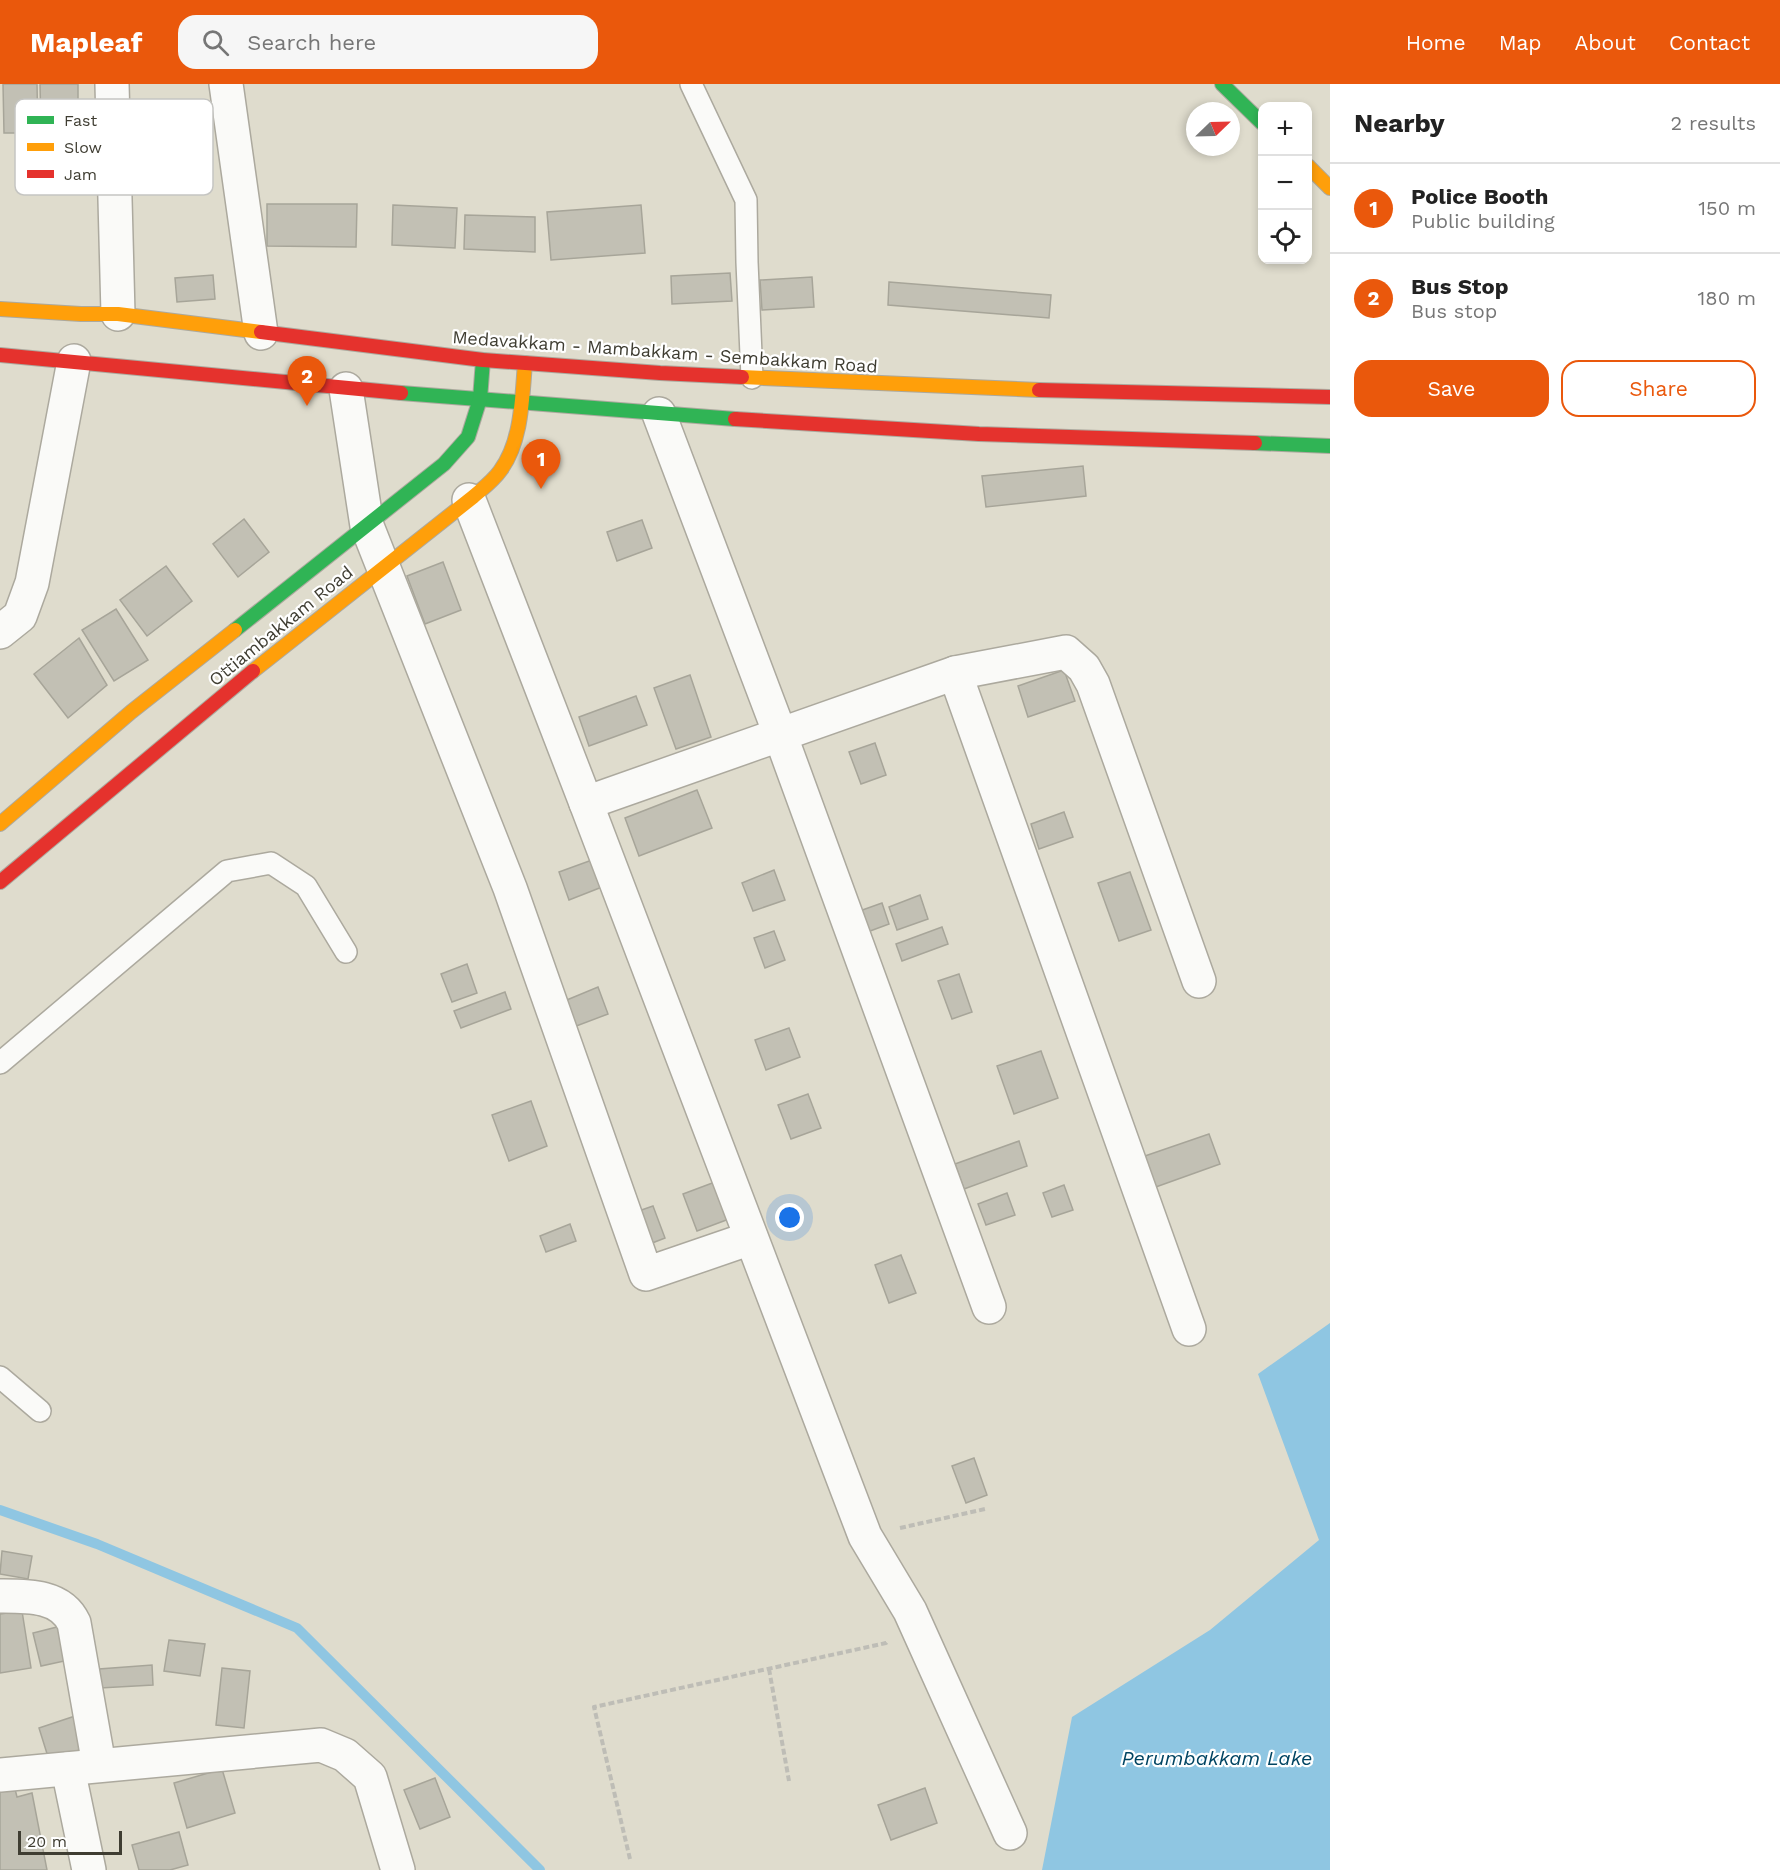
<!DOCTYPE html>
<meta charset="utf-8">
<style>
body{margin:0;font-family:"Work Sans",sans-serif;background:#f6f6f6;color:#222}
.controls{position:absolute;right:18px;top:18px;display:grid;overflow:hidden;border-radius:12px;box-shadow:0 3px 9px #0003}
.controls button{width:54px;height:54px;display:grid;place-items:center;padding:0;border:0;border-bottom:2px solid #e0e0e0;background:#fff;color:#222;font:30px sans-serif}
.compass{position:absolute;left:1186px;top:18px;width:54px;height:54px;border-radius:50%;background:#fff;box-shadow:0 3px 9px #0003;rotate:67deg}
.scale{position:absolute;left:18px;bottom:15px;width:104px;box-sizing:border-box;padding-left:6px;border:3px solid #3f3d32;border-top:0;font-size:16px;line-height:21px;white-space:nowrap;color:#3f3d32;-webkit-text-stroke:4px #fff;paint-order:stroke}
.you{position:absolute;left:790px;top:1134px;width:21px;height:21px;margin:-15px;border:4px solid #fff;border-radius:50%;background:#1a73e8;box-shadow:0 0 0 9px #1a73e833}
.badge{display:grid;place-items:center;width:39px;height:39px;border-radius:50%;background:#ea580c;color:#fff;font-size:20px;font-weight:700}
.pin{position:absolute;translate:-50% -50px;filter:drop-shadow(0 2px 3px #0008)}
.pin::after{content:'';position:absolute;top:32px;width:21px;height:18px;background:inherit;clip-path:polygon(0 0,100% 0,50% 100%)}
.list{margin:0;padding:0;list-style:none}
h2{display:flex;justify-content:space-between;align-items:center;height:78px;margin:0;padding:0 24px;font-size:26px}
h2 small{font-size:20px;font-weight:400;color:#767676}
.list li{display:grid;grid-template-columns:39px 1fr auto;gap:18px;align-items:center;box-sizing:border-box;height:90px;padding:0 24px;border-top:2px solid #e0e0e0}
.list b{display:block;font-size:22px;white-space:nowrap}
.list p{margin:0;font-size:20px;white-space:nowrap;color:#767676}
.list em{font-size:20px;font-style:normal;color:#767676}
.actions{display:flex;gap:12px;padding:18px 24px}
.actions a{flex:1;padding:14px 0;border:2px solid #ea580c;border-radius:18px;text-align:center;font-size:21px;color:#ea580c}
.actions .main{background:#ea580c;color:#fff}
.icon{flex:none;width:33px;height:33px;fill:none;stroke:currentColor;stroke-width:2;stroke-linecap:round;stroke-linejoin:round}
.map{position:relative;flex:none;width:1330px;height:1786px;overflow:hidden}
header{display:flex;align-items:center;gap:36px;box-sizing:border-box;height:84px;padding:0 30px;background:#ea580c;color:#fff}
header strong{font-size:28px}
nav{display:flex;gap:33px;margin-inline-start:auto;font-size:21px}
.search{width:420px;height:54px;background:#f6f6f6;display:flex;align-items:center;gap:15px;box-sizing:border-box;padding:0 21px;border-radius:18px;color:#767676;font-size:22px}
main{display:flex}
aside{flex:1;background:#fff}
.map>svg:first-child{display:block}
.water{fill:#8fc6e2}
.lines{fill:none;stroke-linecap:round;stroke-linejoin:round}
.stream{stroke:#8fc6e2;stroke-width:10}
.building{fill:#c2c0b4;stroke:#a7a599;stroke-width:1.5}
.lane-casing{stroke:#aca99e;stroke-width:24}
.street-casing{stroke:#aca99e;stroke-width:36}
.fast-casing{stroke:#aca99e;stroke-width:16}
.slow-casing{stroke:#aca99e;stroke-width:16}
.jam-casing{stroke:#aca99e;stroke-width:16}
.path{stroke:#bebdb6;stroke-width:4;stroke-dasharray:6 3;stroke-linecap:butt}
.lane{stroke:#fafaf8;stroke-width:21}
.street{stroke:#fafaf8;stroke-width:33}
.fast{stroke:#30b455;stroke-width:14}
.slow{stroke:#ff9f0a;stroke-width:14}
.jam{stroke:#e5322d;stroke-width:14}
.labels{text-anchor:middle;stroke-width:4.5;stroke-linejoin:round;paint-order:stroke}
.street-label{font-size:18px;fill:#3f3d32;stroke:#fff}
.water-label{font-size:20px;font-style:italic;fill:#004462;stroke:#fff}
.key{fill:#fff;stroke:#c5c5c2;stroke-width:1.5}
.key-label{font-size:16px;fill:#3f3d32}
</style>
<header>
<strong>Mapleaf</strong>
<div class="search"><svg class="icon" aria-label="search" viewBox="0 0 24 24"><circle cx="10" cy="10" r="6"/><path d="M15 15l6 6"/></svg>Search here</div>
<nav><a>Home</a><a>Map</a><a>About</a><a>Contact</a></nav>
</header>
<main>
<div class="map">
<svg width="1330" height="1786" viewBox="0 0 1330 1786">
<rect width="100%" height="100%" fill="#dfdccd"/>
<!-- water -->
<polygon class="water" points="1330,1239 1330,1786 1042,1786 1072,1633 1210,1546 1319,1456 1258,1290"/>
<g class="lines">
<!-- stream -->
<polyline class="stream" points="0,1426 97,1460 297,1544 540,1786"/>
</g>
<!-- building -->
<g class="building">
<polygon points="3,0 37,0 38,49 4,49"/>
<polygon points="40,0 78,0 78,41 41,42"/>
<polygon points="267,120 357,120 356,163 267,162"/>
<polygon points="393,121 457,124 455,164 392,161"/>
<polygon points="641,121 645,169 551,176 547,128"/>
<polygon points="465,131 535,133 535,168 464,165"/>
<polygon points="730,189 732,217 672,220 671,192"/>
<polygon points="213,191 215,215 177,218 175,194"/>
<polygon points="812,193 814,223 762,226 760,196"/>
<polygon points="889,198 1051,211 1049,234 888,221"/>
<polygon points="1083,382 1086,412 986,423 982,392"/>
<polygon points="244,435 269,468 238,493 213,460"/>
<polygon points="642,436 652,464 617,477 607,448"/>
<polygon points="443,478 461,526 425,540 407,492"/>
<polygon points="166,482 192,517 147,552 120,516"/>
<polygon points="116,525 148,576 114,597 82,546"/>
<polygon points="79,554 107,601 68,634 34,590"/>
<polygon points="1064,586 1075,617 1028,633 1018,602"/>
<polygon points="690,591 711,653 676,665 654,604"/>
<polygon points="636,612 647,641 589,662 579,633"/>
<polygon points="875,659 886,691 861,700 849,668"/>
<polygon points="697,706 712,744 639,772 625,734"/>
<polygon points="1064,728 1073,753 1039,765 1031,740"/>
<polygon points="592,776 602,803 569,816 559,788"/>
<polygon points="774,786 785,816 753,827 742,799"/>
<polygon points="1130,788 1151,846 1119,857 1098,799"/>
<polygon points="920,811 928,835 897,846 889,823"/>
<polygon points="882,819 889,840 862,850 854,829"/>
<polygon points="942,843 948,860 902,877 896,860"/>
<polygon points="774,847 785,876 765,884 754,854"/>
<polygon points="467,880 477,909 452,918 441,890"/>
<polygon points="959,890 972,928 952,935 938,897"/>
<polygon points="598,903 608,930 571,944 562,918"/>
<polygon points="505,908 511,925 461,944 454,927"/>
<polygon points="789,944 800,973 766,986 755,956"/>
<polygon points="1041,967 1058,1014 1014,1030 997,982"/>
<polygon points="808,1010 821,1044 791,1055 778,1021"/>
<polygon points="531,1017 547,1062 509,1077 492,1031"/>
<polygon points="1209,1050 1220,1080 1153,1104 1142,1073"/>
<polygon points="1019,1057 1027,1082 964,1105 955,1080"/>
<polygon points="723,1095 737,1132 697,1147 683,1110"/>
<polygon points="1064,1101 1073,1126 1052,1133 1043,1109"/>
<polygon points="1007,1109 1015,1131 986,1141 978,1120"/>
<polygon points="653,1122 665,1154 642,1163 630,1130"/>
<polygon points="570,1140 576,1157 546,1168 540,1152"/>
<polygon points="901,1171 916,1209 889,1219 875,1181"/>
<polygon points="974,1374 987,1411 966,1419 952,1382"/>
<polygon points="2,1467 32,1472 28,1495 0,1490"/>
<polygon points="22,1527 31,1584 0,1589 0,1530"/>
<polygon points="61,1542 69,1576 41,1582 33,1549"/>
<polygon points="169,1556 205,1560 200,1592 164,1587"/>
<polygon points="152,1581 153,1601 100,1604 99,1585"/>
<polygon points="222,1584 250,1587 244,1644 216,1641"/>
<polygon points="78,1631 89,1663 49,1676 39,1644"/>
<polygon points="222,1685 235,1729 187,1744 174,1699"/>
<polygon points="435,1694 450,1733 420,1745 404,1706"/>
<polygon points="925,1704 937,1739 891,1756 878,1721"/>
<polygon points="15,1705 17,1713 32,1709 47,1786 0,1786 0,1708"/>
<polygon points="179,1748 188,1781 170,1786 139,1786 132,1761"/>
</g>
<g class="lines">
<defs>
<g id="lane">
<polyline points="691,0 746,116 747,178 752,294"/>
<polyline points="0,979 227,787 271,779 306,802 346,868"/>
<polyline points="0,1293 40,1327"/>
</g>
<g id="street">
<polyline points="112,0 118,230"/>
<polyline points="226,0 261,249"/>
<polyline points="346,305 367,442 510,804 646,1190 751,1154"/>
<polyline points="659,330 780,650 989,1223"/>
<polyline points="469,416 586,719 865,1452 910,1527 1010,1749"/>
<polyline points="0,548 20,532 32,499 74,277"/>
<polyline points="955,589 1189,1245"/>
<polyline points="586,719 955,589 1066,568 1084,584 1093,600 1199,897"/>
<path d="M0,1512C28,1512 61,1511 74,1539L99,1681"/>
<polyline points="68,1685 89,1786"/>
<polyline points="0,1691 321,1661 345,1671 370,1693 398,1786"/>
</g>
<g id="fast">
<polyline points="1222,0 1262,39"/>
<polyline points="401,309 735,335"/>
<polyline points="1255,359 1330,362"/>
<polyline points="235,546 444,380 468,353 480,315 483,276"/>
</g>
<g id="slow">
<polyline points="1308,82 1330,104"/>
<polyline points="0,225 81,230 118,230 261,248"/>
<polyline points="742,293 1039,306"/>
<path d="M253,587L473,413C482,405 493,397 500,387C522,358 522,314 525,279"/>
<polyline points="0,740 131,628 235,546"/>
</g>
<g id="jam">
<polyline points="261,248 483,276 660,289 742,293"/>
<polyline points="0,271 401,309"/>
<polyline points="1039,306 1330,313"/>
<polyline points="735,335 979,350 1255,359"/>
<polyline points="0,798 253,587"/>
</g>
</defs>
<!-- lane casing -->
<use href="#lane" class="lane-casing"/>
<!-- street casing -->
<use href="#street" class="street-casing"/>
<!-- fast casing -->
<use href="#fast" class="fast-casing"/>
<!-- slow casing -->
<use href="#slow" class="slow-casing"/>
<!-- jam casing -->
<use href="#jam" class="jam-casing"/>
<!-- path -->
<g class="path">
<polyline points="900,1444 985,1425"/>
<polyline points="769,1585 789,1697"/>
<polyline points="630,1775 594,1623 886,1559 888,1557"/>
</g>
<!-- lane -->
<use href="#lane" class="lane"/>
<!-- street -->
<use href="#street" class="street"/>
<!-- fast -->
<use href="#fast" class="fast"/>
<!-- slow -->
<use href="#slow" class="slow"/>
<!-- jam -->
<use href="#jam" class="jam"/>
</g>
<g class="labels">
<!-- street labels -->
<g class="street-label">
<text transform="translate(665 268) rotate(4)" y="6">Medavakkam - Mambakkam - Sembakkam Road</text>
<text transform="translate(281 542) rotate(-39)" y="6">Ottiambakkam Road</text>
</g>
<!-- water labels -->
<g class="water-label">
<text x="1217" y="1681">Perumbakkam Lake</text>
</g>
</g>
<!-- legend -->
<rect x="15" y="15" width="198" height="96" rx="9" class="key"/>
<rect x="27" y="32" width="27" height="8" fill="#30b455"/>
<rect x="27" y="59" width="27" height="8" fill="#ff9f0a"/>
<rect x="27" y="86" width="27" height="8" fill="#e5322d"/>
<g class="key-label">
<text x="64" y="42">Fast</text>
<text x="64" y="69">Slow</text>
<text x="64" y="96">Jam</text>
</g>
</svg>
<div class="controls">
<button>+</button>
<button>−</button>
<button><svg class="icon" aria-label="locate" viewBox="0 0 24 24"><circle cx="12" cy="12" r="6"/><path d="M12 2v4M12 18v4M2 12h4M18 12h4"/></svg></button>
</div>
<svg class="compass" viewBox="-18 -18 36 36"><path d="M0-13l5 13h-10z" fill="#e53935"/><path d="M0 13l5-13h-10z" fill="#767676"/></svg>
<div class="scale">20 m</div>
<div class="you"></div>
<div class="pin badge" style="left:541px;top:405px">1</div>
<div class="pin badge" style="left:307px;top:322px">2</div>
</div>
<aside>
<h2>Nearby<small>2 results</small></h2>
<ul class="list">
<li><span class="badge">1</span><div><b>Police Booth</b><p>Public building</p></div><em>150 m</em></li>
<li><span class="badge">2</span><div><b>Bus Stop</b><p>Bus stop</p></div><em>180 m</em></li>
</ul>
<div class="actions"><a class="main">Save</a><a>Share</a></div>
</aside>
</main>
